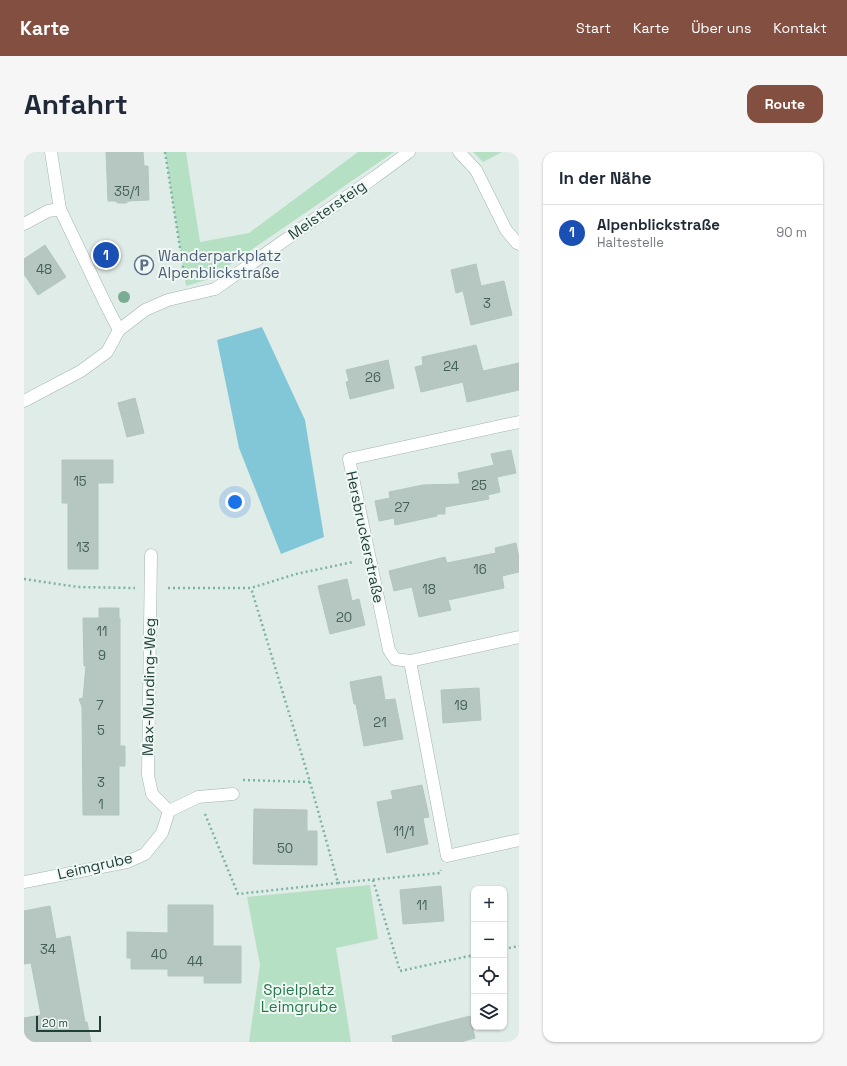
<!DOCTYPE html>
<html lang="de">
<meta charset="utf-8">
<style>
body{margin:0;font-family:"Space Grotesk",sans-serif;background:#f6f6f7;color:#1f2937}
.controls{position:absolute;right:12px;bottom:12px;display:grid;overflow:hidden;border-radius:8px;box-shadow:0 1px 3px #0004}
.controls button{width:36px;height:36px;display:grid;place-items:center;padding:0;border:0;border-bottom:1px solid #e0e1e3;background:#fff;color:#1f2937;font:20px sans-serif}
.scale{position:absolute;left:12px;bottom:10px;width:65px;box-sizing:border-box;padding-left:4px;border:2px solid #1f3e37;border-top:0;font-size:11px;line-height:14px;white-space:nowrap;color:#1f3e37;-webkit-text-stroke:3px #f0f8f5;paint-order:stroke}
.you{position:absolute;left:211px;top:350px;width:14px;height:14px;margin:-10px;border:3px solid #fff;border-radius:50%;background:#1a73e8;box-shadow:0 0 0 6px #1a73e833}
.badge{display:grid;place-items:center;width:26px;height:26px;border-radius:50%;background:#834f40;color:#fff;font-size:13px;font-weight:700}
.pin{position:absolute;translate:-50% -50%;border:2px solid #fff;box-shadow:0 1px 4px #0006}
.list{margin:0;padding:0;list-style:none}
h2{display:flex;justify-content:space-between;align-items:center;height:52px;margin:0;padding:0 16px;font-size:17px}
h2 small{font-size:13px;font-weight:400;color:#747a83}
.list li{display:grid;grid-template-columns:26px 1fr auto;gap:12px;align-items:center;box-sizing:border-box;height:56px;padding:0 16px;border-top:1px solid #e0e1e3}
.list b{display:block;font-size:15px;white-space:nowrap}
.list p{margin:0;font-size:13px;white-space:nowrap;color:#747a83}
.list em{font-size:13px;font-style:normal;color:#747a83}
.icon{flex:none;width:22px;height:22px;fill:none;stroke:currentColor;stroke-width:2;stroke-linecap:round;stroke-linejoin:round}
.map{position:relative;flex:none;width:495px;height:890px;overflow:hidden;border-radius:12px}
header{display:flex;align-items:center;gap:24px;box-sizing:border-box;height:56px;padding:0 20px;background:#834f40;color:#fff}
header strong{font-size:19px}
nav{display:flex;gap:22px;margin-inline-start:auto;font-size:14px}
.intro{display:flex;align-items:center;justify-content:space-between;box-sizing:border-box;height:96px;padding:0 24px}
h1{margin:0;font-size:28px}
.button{padding:10px 18px;border-radius:12px;background:#834f40;color:#fff;font-size:14px;font-weight:700}
main{display:flex;gap:24px;padding:0 24px}
aside{flex:1;background:#fff;border-radius:12px;box-shadow:0 1px 3px #0004}
.map>svg:first-child{display:block}
.green{fill:#b6e0c3}
.water{fill:#82c7d7}
.building{fill:#b5c7c0;stroke:#b2c6be}
.lines{fill:none;stroke-linecap:round;stroke-linejoin:round}
.minor-casing{stroke:#a2b4af;stroke-width:13}
.path{stroke:#7db3a4;stroke-width:2.5;stroke-dasharray:2 3;stroke-linecap:butt}
.minor{stroke:#fff;stroke-width:12}
.tree{fill:#79ac90}
.labels{text-anchor:middle;stroke-width:4;stroke-linejoin:round;paint-order:stroke}
.number-label{font-size:13px;fill:#446059}
.street-label{font-size:15px;fill:#1f3e37;stroke:#f0f8f5}
.service-label{font-size:15px;fill:#4e5e75;stroke:#f0f8f5;text-anchor:start}
.park-label{font-size:15px;fill:#257848;stroke:#f0f8f5}
</style>
<header>
<strong>Karte</strong>
<nav><a>Start</a><a>Karte</a><a>Über uns</a><a>Kontakt</a></nav>
</header>
<div class="intro"><h1>Anfahrt</h1><a class="button">Route</a></div>
<main>
<div class="map">
<svg width="495" height="890" viewBox="0 0 495 890">
<rect width="100%" height="100%" fill="#e0ece7"/>
<!-- green -->
<g class="green">
<polygon points="141,0 162,0 176,90 225,81 334,0 370,0 185,127 162,134"/>
<polygon points="449,0 478,0 459,10"/>
<polygon points="346,733 354,787 312,796 327,890 225,890 236,813 223,745"/>
</g>
<!-- water -->
<polygon class="water" points="238,175 281,268 300,385 257,402 215,296 193,188"/>
<!-- building -->
<g class="building">
<polygon points="82,0 119,0 120,14 124,14 125,48 105,49 102,51 94,51 91,49 84,49"/>
<polygon points="21,93 42,125 14,143 0,122 0,107"/>
<polygon points="452,112 457,134 480,129 488,163 447,173 439,139 432,141 427,118"/>
<polygon points="452,193 459,219 495,211 495,238 443,250 439,230 397,240 391,215 399,213 398,205"/>
<polygon points="364,208 370,236 326,247 322,230 325,229 322,218"/>
<polygon points="111,246 120,281 103,285 94,251"/>
<polygon points="487,298 492,321 473,325 476,340 464,343 465,347 421,355 421,362 413,362 413,364 371,373 370,366 355,369 351,349 366,346 365,340 399,333 436,332 434,321 470,313 467,302"/>
<polygon points="38,308 89,308 89,331 74,331 74,417 44,417 44,351 38,351"/>
<polygon points="492,391 495,406 495,420 478,424 480,436 424,448 427,458 395,465 388,435 370,439 365,419 421,405 423,411 472,401 471,396"/>
<polygon points="323,427 328,449 335,447 341,473 306,482 294,434"/>
<polygon points="75,456 95,456 95,466 96,466 96,594 101,594 101,614 95,614 95,663 59,663 58,555 55,547 59,546 62,514 60,514 59,466 75,466"/>
<polygon points="357,524 361,548 371,547 379,587 340,594 332,552 330,552 326,530"/>
<polygon points="455,536 457,568 419,571 417,538"/>
<polygon points="398,633 405,665 399,666 404,692 363,701 353,650 369,647 367,639"/>
<polygon points="230,657 283,658 283,679 293,679 293,713 229,712"/>
<polygon points="417,734 420,769 379,772 376,738"/>
<polygon points="144,753 189,753 189,794 217,794 217,831 180,831 180,824 144,824 144,817 107,817 107,806 103,806 103,780 144,781"/>
<polygon points="26,754 32,787 46,784 61,870 63,870 67,890 0,890 0,866 17,863 7,811 0,812 0,759"/>
<polygon points="446,864 451,886 437,890 369,890 368,884"/>
</g>
<g class="lines">
<defs>
<g id="minor">
<polyline points="27,0 36,57 82,153 95,178"/>
<polyline points="435,0 452,18 482,78 493,91 495,92"/>
<polyline points="0,72 24,59 36,57"/>
<polyline points="0,249 57,219 83,200 95,178 121,158 144,148 191,137 351,25 385,0"/>
<polyline points="495,270 325,307 365,498 371,507 386,509 495,485"/>
<polyline points="127,403 124,623 128,642 145,659"/>
<polyline points="386,509 423,704 495,688"/>
<polyline points="0,730 103,710 121,702 138,681 145,659 174,645 209,642"/>
</g>
</defs>
<!-- minor casing -->
<use href="#minor" class="minor-casing"/>
<!-- path -->
<g class="path">
<polyline points="141,0 161,128"/>
<polyline points="0,427 54,435 111,436"/>
<polyline points="144,436 227,436 272,422 329,410"/>
<polyline points="219,628 286,630 227,436"/>
<polyline points="181,662 214,742 314,731 286,630"/>
<polyline points="349,728 376,819 450,803"/>
<polyline points="314,731 416,721 417,718"/>
<polyline points="480,797 495,794"/>
</g>
<!-- minor -->
<use href="#minor" class="minor"/>
</g>
<!-- trees -->
<circle class="tree" cx="100" cy="145" r="6"/>
<!-- icons -->
<defs>
<symbol id="parking-ring" viewBox="-11 -11 22 22"><circle r="9.5" fill="#f0f8f5" stroke="#5c6f8a" stroke-width="1.5"/><path d="M-3.5-5.5H1a3.5 3.5 0 0 1 0 7H-1V5.5H-3.5ZM-1-3.4V-.6H.8a1.4 1.4 0 0 0 0-2.8Z" fill="#5c6f8a"/></symbol>
</defs>
<g fill-rule="evenodd">
<use href="#parking-ring" x="109" y="102" width="22" height="22"/>
</g>
<g class="labels">
<!-- number labels -->
<g class="number-label">
<text x="103" y="44">35/1</text>
<text x="20" y="122">48</text>
<text x="463" y="156">3</text>
<text x="427" y="219">24</text>
<text x="349" y="230">26</text>
<text x="56" y="334">15</text>
<text x="455" y="338">25</text>
<text x="378" y="360">27</text>
<text x="59" y="400">13</text>
<text x="456" y="422">16</text>
<text x="405" y="442">18</text>
<text x="320" y="470">20</text>
<text x="78" y="484">11</text>
<text x="78" y="508">9</text>
<text x="76" y="558">7</text>
<text x="437" y="558">19</text>
<text x="356" y="575">21</text>
<text x="77" y="583">5</text>
<text x="77" y="635">3</text>
<text x="77" y="657">1</text>
<text x="380" y="684">11/1</text>
<text x="261" y="701">50</text>
<text x="398" y="758">11</text>
<text x="24" y="802">34</text>
<text x="135" y="807">40</text>
<text x="171" y="814">44</text>
</g>
<!-- street labels -->
<g class="street-label">
<text transform="translate(303 58) rotate(-35)" y="5">Meistersteig</text>
<text transform="translate(341 385) rotate(78)" y="5">Hersbruckerstraße</text>
<text transform="translate(125 535) rotate(-89)" y="5">Max-Munding-Weg</text>
<text transform="translate(71 714) rotate(-13)" y="5">Leimgrube</text>
</g>
<!-- service labels -->
<g class="service-label">
<text x="134" y="109">Wanderparkplatz<tspan x="134" dy="17">Alpenblickstraße</tspan></text>
</g>
<!-- park labels -->
<g class="park-label">
<text x="275" y="843">Spielplatz<tspan x="275" dy="17">Leimgrube</tspan></text>
</g>
</g>
</svg>
<div class="controls">
<button>+</button>
<button>−</button>
<button><svg class="icon" aria-label="locate" viewBox="0 0 24 24"><circle cx="12" cy="12" r="6"/><path d="M12 2v4M12 18v4M2 12h4M18 12h4"/></svg></button>
<button><svg class="icon" aria-label="layers" viewBox="0 0 24 24"><path d="M12 4l9 5-9 5-9-5zM3 14l9 5 9-5"/></svg></button>
</div>
<div class="scale">20 m</div>
<div class="you"></div>
<div class="pin badge" style="left:82px;top:103px;background:#1a4fb4">1</div>
</div>
<aside>
<h2>In der Nähe<small></small></h2>
<ul class="list">
<li><span class="badge" style="background:#1a4fb4">1</span><div><b>Alpenblickstraße</b><p>Haltestelle</p></div><em>90 m</em></li>
</ul>
</aside>
</main>
